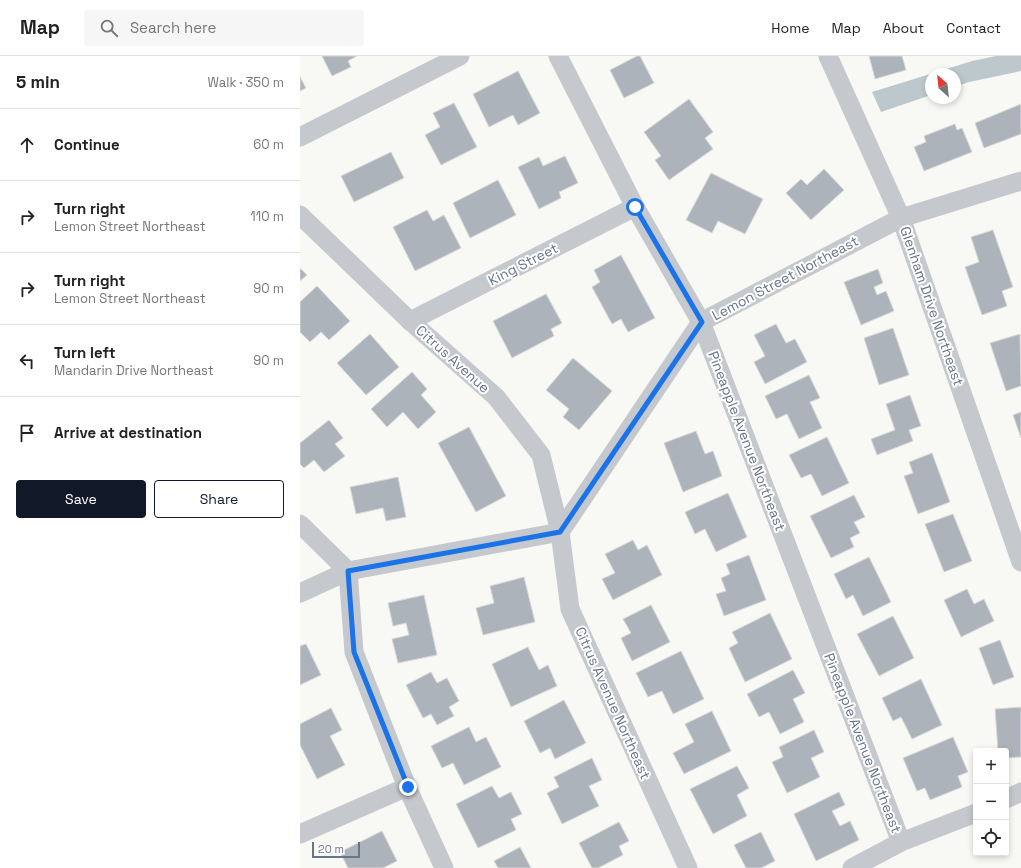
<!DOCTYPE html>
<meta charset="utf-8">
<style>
body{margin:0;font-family:"Space Grotesk",sans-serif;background:#f6f6f6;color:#222}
.controls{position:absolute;right:12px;bottom:12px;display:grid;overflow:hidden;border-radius:4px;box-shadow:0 2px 6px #0003}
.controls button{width:36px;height:36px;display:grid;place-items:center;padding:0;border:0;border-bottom:1px solid #e0e0e0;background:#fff;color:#222;font:20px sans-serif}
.compass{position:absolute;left:625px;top:12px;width:36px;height:36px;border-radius:50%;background:#fff;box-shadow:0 2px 6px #0003;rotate:333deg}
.scale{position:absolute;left:12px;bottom:10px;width:48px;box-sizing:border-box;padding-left:4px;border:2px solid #667587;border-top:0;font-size:11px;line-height:14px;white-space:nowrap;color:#667587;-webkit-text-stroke:3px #fff;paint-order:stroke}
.stop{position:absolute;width:12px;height:12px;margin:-9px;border:3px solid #1a73e8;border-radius:50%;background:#fff}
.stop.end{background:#1a73e8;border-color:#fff;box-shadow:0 1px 4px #0008}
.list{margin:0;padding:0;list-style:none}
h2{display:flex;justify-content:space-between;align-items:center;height:52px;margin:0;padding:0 16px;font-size:17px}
h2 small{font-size:13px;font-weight:400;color:#767676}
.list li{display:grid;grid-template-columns:26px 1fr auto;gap:12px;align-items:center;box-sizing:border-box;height:72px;padding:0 16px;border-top:1px solid #e0e0e0}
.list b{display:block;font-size:15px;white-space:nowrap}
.list p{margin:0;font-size:13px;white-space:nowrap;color:#767676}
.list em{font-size:13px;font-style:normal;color:#767676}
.actions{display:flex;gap:8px;padding:12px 16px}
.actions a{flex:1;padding:9px 0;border:1px solid #111827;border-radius:4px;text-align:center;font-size:14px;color:#111827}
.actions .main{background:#111827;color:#fff}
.icon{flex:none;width:22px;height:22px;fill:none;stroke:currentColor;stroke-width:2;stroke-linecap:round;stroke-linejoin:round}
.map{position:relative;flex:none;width:721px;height:812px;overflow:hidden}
header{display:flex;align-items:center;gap:24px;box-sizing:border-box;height:56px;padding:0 20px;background:#fff;border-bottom:1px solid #e0e0e0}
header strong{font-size:19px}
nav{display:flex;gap:22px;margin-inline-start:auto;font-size:14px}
.search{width:280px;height:36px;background:#f6f6f6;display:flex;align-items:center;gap:10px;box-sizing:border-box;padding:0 14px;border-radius:4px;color:#767676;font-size:15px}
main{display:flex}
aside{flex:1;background:#fff}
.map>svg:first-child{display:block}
.water{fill:#bdc8cd}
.building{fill:#acb3ba;stroke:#d9dad7}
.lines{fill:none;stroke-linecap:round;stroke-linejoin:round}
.minor{stroke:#c5c8cc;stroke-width:19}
.route{stroke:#1a73e8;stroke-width:5}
.labels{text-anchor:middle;stroke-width:4;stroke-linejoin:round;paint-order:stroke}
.street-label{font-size:14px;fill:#667587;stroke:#fff}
</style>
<header>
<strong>Map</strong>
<div class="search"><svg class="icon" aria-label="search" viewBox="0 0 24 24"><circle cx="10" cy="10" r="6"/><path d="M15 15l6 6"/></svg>Search here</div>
<nav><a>Home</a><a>Map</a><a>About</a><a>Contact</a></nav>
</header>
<main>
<aside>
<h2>5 min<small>Walk · 350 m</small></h2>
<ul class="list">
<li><svg class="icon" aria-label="ahead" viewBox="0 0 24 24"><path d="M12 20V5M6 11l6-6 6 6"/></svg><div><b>Continue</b></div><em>60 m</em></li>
<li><svg class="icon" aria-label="right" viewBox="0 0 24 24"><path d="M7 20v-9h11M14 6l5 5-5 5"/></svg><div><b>Turn right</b><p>Lemon Street Northeast</p></div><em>110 m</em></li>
<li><svg class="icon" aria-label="right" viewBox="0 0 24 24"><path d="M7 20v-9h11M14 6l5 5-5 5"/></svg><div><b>Turn right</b><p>Lemon Street Northeast</p></div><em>90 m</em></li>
<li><svg class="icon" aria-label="left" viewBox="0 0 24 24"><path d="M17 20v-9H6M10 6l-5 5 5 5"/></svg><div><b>Turn left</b><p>Mandarin Drive Northeast</p></div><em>90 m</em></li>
<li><svg class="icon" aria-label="arrive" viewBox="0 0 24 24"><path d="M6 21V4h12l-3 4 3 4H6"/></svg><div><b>Arrive at destination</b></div></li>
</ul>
<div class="actions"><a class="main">Save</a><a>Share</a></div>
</aside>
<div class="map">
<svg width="721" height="812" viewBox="0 0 721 812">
<rect width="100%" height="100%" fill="#f8f8f5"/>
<!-- water -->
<polygon class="water" points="696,0 721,0 721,15 669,26 655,31 655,18 631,18 631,39 581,56 572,36 672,5"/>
<!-- building -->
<g class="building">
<polygon points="22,0 57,0 48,5 51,11 32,20"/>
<polygon points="337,0 340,0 354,27 324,42 310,14"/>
<polygon points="569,0 602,0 606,14 575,23"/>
<polygon points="218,15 240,57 218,69 213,59 189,71 173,38"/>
<polygon points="0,21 6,32 0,35"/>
<polygon points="389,43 413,76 405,82 413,93 369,124 355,104 361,100 344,76"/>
<polygon points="154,47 177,91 141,109 125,79 140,71 133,57"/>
<polygon points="721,48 721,78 684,92 675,67"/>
<polygon points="655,68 657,74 662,72 672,96 624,115 614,91 626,86 624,80"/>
<polygon points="91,96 104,122 54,146 41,120"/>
<polygon points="265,100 278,127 259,136 261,142 239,153 218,111 239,101 243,110"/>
<polygon points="524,113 544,134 511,164 486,137 501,123 507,129"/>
<polygon points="411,117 463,143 445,178 418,165 412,177 386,164"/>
<polygon points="198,124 216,159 170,182 153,147"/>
<polygon points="127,154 133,165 144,159 161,192 115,215 93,171"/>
<polygon points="693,174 713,231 702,235 707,250 682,259 665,211 679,206 671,181"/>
<polygon points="321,199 355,262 328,276 321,263 312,268 292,231 300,226 294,214"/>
<polygon points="0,212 7,219 0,225"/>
<polygon points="578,213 583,227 574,231 577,239 586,235 594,255 561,269 544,226"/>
<polygon points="17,230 50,265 29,284 21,276 10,286 0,276 0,246"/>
<polygon points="246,238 262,267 251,273 254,280 212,302 193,265"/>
<polygon points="476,268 486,287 495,283 507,306 465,328 454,306 465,300 454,279"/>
<polygon points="593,272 609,319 579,329 564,282"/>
<polygon points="70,278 99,311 66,339 37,307"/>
<polygon points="720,278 721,330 706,335 690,287"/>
<polygon points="273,302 312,335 279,374 263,361 269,353 246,334"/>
<polygon points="112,316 127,333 121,339 136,356 118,373 103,356 87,371 71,353"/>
<polygon points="509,319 520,342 510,346 522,372 499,383 487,358 476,363 465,340"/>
<polygon points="610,339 621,370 609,374 613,385 577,399 571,383 595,374 586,348"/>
<polygon points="721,356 721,382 713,359"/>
<polygon points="29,364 43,382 35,388 45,400 24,416 14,404 4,412 0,408 0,387"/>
<polygon points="169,371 206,440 176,456 138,387"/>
<polygon points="396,375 405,398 413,395 422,420 383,436 364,387"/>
<polygon points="527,381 549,427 522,440 511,418 501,422 489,399"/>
<polygon points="632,397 650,446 618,458 604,420 613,417 609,406"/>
<polygon points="98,421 106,461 86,465 83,452 56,458 50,431"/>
<polygon points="428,437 447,481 416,496 405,473 395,478 385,456"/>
<polygon points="554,439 565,461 554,466 560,477 550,482 554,491 531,502 510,460"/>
<polygon points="653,458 672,505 644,516 625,468"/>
<polygon points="333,484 338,494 347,489 362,519 313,544 302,523 315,517 305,498"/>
<polygon points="449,499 466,544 424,560 416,538 426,535 421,522 430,518 426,508"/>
<polygon points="569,501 591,546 563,560 553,539 546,543 534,518"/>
<polygon points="224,521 235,566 183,579 176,552 194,547 190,530"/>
<polygon points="667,533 674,548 684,543 694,565 661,581 644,544"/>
<polygon points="124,539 137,599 98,607 92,583 109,579 106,567 93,570 88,547"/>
<polygon points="351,549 370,586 332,605 321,582 331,577 323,563"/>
<polygon points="470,557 492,603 445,626 429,592 438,587 432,576"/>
<polygon points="593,560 614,602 579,620 557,578"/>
<polygon points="700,584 714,621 693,629 679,592"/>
<polygon points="6,588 21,619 0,629 0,590"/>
<polygon points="228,591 239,614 248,609 257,630 211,651 192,608"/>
<polygon points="381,595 404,643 373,658 362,635 348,641 336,617"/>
<polygon points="493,614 505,637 493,643 504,666 480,678 469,656 459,661 447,638"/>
<polygon points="131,616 137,627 147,622 159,645 149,651 154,660 137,669 131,658 123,662 106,629"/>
<polygon points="621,623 642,669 612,683 601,661 593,665 582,642"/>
<polygon points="264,644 286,687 255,703 250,692 240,697 224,665"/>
<polygon points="721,651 721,701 706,702 706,695 698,695 695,653"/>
<polygon points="31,652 42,674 30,680 45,709 17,723 0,689 0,668"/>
<polygon points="412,655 431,695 384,718 373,697 394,686 385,668"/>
<polygon points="169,671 176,686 186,681 201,711 164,729 153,707 142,712 131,690"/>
<polygon points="514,674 524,696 511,702 520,721 487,737 472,706 483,701 479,691"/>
<polygon points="653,681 668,716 658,720 662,731 630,744 625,732 617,735 603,702"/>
<polygon points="292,702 302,724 289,730 299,750 262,768 247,737 259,731 254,721"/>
<polygon points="437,710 449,732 437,739 447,760 413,778 390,733"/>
<polygon points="192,730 199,742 211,736 222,758 211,763 216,774 178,792 156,748"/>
<polygon points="539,736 545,749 532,755 540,770 550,765 559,784 516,805 494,758"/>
<polygon points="319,766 329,785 319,790 323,799 298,812 292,812 279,787"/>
<polygon points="82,775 97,805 83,812 48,812 40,796"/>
<polygon points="461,776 475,805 461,812 446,812 434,789"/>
<polygon points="220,791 231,812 198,812 194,805"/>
</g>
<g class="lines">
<!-- minor -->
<g class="minor">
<polyline points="258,0 335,151 401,266 601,786"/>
<polyline points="528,0 601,162 721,506"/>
<polyline points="0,81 160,0"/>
<polyline points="0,159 110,265 196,341 241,399 260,476 270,553 388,812"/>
<polyline points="110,265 335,151"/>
<polyline points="0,468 48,515 54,596 107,731 144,812"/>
<polyline points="0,537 48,515 260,476 401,266 601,162 721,125"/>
<polyline points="706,743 721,736"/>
<polyline points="0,778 107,731"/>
<polyline points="552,812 601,786 676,757"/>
</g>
</g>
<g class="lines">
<!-- route -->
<polyline class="route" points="108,731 54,596 48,515 260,476 402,266 335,151"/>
</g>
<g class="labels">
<!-- street labels -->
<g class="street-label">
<text transform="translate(223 208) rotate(-27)" y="5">King Street</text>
<text transform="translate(485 222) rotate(-28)" y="5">Lemon Street Northeast</text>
<text transform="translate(632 250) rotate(71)" y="5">Glenham Drive Northeast</text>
<text transform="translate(153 303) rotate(42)" y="5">Citrus Avenue</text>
<text transform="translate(447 385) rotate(69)" y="5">Pineapple Avenue Northeast</text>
<text transform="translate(313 647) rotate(66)" y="5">Citrus Avenue Northeast</text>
<text transform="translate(563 687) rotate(69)" y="5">Pineapple Avenue Northeast</text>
</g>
</g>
</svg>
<div class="controls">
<button>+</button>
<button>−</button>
<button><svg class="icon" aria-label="locate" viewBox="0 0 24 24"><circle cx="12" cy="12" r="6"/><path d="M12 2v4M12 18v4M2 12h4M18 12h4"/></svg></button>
</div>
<svg class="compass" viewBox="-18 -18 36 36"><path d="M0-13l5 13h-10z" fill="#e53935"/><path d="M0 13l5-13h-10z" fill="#767676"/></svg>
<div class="scale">20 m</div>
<div class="stop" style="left:335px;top:151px"></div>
<div class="stop end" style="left:108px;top:731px"></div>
</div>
</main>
